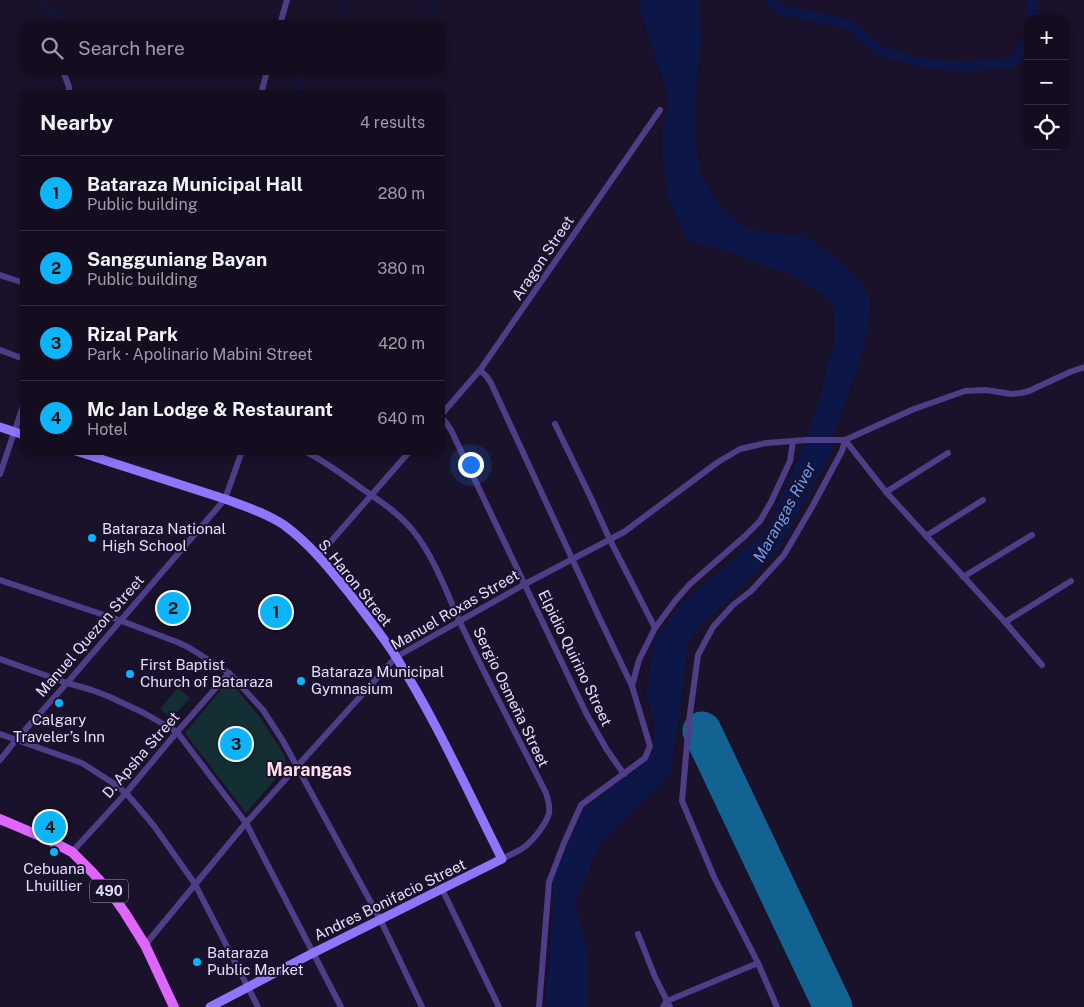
<!DOCTYPE html>
<meta charset="utf-8">
<style>
body{margin:0;font-family:"Public Sans",sans-serif;background:#211b2d;color:#f1f3f6}
.controls{position:absolute;right:15px;top:15px;display:grid;overflow:hidden;border-radius:10px;box-shadow:0 2px 8px #0003}
.controls button{width:45px;height:45px;display:grid;place-items:center;padding:0;border:0;border-bottom:1px solid #332d3e;background:#140d20;color:#f1f3f6;font:25px sans-serif}
.you{position:absolute;left:470px;top:464px;width:18px;height:18px;margin:-12px;border:4px solid #fff;border-radius:50%;background:#1a73e8;box-shadow:0 0 0 8px #1a73e833}
.badge{display:grid;place-items:center;width:32px;height:32px;border-radius:50%;background:#0cb5fa;color:#111;font-size:16px;font-weight:700}
.pin{position:absolute;translate:-50% -50%;border:2px solid #fff;box-shadow:0 1px 5px #0006}
.list{margin:0;padding:0;list-style:none}
h2{display:flex;justify-content:space-between;align-items:center;height:65px;margin:0;padding:0 20px;font-size:21px}
h2 small{font-size:16px;font-weight:400;color:#9d9ca5}
.list li{display:grid;grid-template-columns:32px 1fr auto;gap:15px;align-items:center;box-sizing:border-box;height:75px;padding:0 20px;border-top:1px solid #332d3e}
.list b{display:block;font-size:19px;white-space:nowrap}
.list p{margin:0;font-size:16px;white-space:nowrap;color:#9d9ca5}
.list em{font-size:16px;font-style:normal;color:#9d9ca5}
.icon{flex:none;width:28px;height:28px;fill:none;stroke:currentColor;stroke-width:2;stroke-linecap:round;stroke-linejoin:round}
.map{position:relative;flex:none;width:1084px;height:1007px;overflow:hidden}
.search{position:absolute;background:#140d20;box-shadow:0 2px 8px #0003;left:20px;top:20px;width:425px;height:55px;display:flex;align-items:center;gap:12px;box-sizing:border-box;padding:0 18px;border-radius:10px;color:#9d9ca5;font-size:19px}
.panel{position:absolute;background:#140d20;box-shadow:0 2px 8px #0003;left:20px;top:90px;width:425px;height:365px;border-radius:10px}
.map>svg:first-child{display:block}
.green{fill:#142f34}
.water{fill:#0c1748}
.lines{fill:none;stroke-linecap:round;stroke-linejoin:round}
.stream{stroke:#0c1748;stroke-width:2}
.river{stroke:#0c1748;stroke-width:10}
.runway{stroke:#136392;stroke-width:39}
.street{stroke:#4e3e88;stroke-width:6}
.secondary{stroke:#9174fc;stroke-width:9}
.primary{stroke:#e065fc;stroke-width:10}
.poi-dot{fill:#0cb5fa;stroke:#1a112a;stroke-width:2}
.labels{text-anchor:middle;stroke-width:4;stroke-linejoin:round;paint-order:stroke}
.shield{fill:#1a112a;stroke:#a99ebe;stroke-width:1}
.shield-label{font-size:14px;font-weight:bold;fill:#e6dbfe}
.street-label{font-size:15px;fill:#e6dbfe;stroke:#1a112a}
.poi-label{font-size:15px;fill:#e6dbfe;stroke:#1a112a;text-anchor:start}
.water-label{font-size:16px;font-style:italic;fill:#6b9efc;stroke:#1a112a}
.quarter-label{font-size:18px;font-weight:bold;fill:#feddec;stroke:#1a112a}
</style>
<div class="map">
<svg width="1084" height="1007" viewBox="0 0 1084 1007">
<rect width="100%" height="100%" fill="#1a112a"/>
<!-- green -->
<g class="green">
<polygon points="229,680 259,716 285,756 285,768 246,813 185,733"/>
<polygon points="178,688 190,698 172,718 160,709"/>
</g>
<!-- water -->
<polygon class="water" points="638,0 700,0 701,47 697,76 695,104 695,142 701,173 720,207 747,228 805,237 823,248 849,270 863,285 870,299 868,328 857,370 834,432 834,447 779,548 751,578 698,628 688,642 680,709 670,776 599,845 575,902 588,954 587,1007 545,1007 554,905 552,880 584,808 646,761 653,752 655,721 646,694 655,639 680,605 759,537 770,523 802,450 818,404 835,340 834,311 828,298 790,274 754,262 734,253 687,241 668,196 663,162 663,128 669,96 650,42"/>
<g class="lines">
<!-- stream -->
<g class="stream">
<polyline points="41,0 41,6 68,20"/>
<polyline points="337,24 346,0"/>
<polyline points="425,24 436,0"/>
<polyline points="295,94 305,71"/>
</g>
<!-- river -->
<g class="river">
<polyline points="770,0 779,9 848,24 881,51 924,63 967,67 1013,62 1028,41"/>
<polyline points="1033,0 1033,19"/>
</g>
<!-- runway -->
<polyline class="runway" points="702,731 833,1007"/>
<!-- street -->
<g class="street">
<polyline points="280,24 287,0"/>
<polyline points="63,71 69,87 69,94"/>
<polyline points="261,94 267,71"/>
<polyline points="0,275 24,283"/>
<polyline points="0,350 24,359"/>
<polyline points="480,370 487,377 491,383 599,617 632,686"/>
<polyline points="441,415 480,370 660,110"/>
<polyline points="441,417 447,424 451,430 586,713 607,750 624,774"/>
<polyline points="555,424 590,496 610,540 655,628"/>
<polyline points="845,440 886,492 1005,622 1042,665"/>
<path d="M304,451C325,461 343,475 361,488C380,501 400,514 414,532C434,557 446,591 459,620C486,678 517,735 546,793C548,799 550,806 549,813C547,823 532,842 523,848C517,852 509,855 502,859"/>
<polyline points="0,474 24,403"/>
<polyline points="886,492 948,453"/>
<polyline points="926,536 983,500"/>
<polyline points="319,555 410,451"/>
<polyline points="963,577 1032,535"/>
<polyline points="0,580 119,620 177,642 188,647 229,673 263,710 283,741 380,919 422,1007"/>
<polyline points="1005,622 1071,581"/>
<polyline points="0,659 67,683 92,690 110,697 144,713 177,732 246,823 341,1007"/>
<polyline points="0,734 82,763 113,783 126,793 139,808 154,826 195,884 258,1007"/>
<polyline points="0,760 16,740 67,683 225,499 242,451"/>
<polyline points="72,852 126,793 177,732 229,673"/>
<polyline points="442,889 499,1007"/>
<polyline points="638,934 655,977 670,1007"/>
<polyline points="145,945 246,823 396,657 525,584 624,532 718,462 740,449 766,443 807,440 845,440 914,409 965,391 986,390 1011,394 1021,393 1029,391 1070,372 1084,367"/>
<polyline points="539,1007 549,882 564,843 581,805 645,758 650,746 632,686 639,660 655,628 675,601 689,585 745,536 760,521 771,502 790,461 793,441"/>
<polyline points="663,1007 667,1001 758,963"/>
<polyline points="777,1007 758,963 714,877 682,801 689,721 698,655 713,627 733,605 751,591 784,555 812,507 842,451 845,440"/>
</g>
<!-- secondary -->
<g class="secondary">
<polyline points="0,427 24,435"/>
<path d="M76,451L225,499C244,506 266,513 284,525C310,544 329,568 349,593C365,614 382,635 396,657C436,720 468,792 502,859L313,953L210,1007"/>
</g>
<!-- primary -->
<polyline class="primary" points="0,819 47,839 72,852 93,873 111,893 125,913 145,945 174,1007"/>
</g>
<!-- markers -->
<g class="poi-dot">
<circle cx="92" cy="538" r="5"/>
<circle cx="130" cy="674" r="5"/>
<circle cx="301" cy="681" r="5"/>
<circle cx="59" cy="703" r="5"/>
<circle cx="54" cy="852" r="5"/>
<circle cx="197" cy="962" r="5"/>
</g>
<g class="labels">
<!-- shield labels -->
<rect class="shield" x="90" y="879.5" width="38" height="23" rx="4"/>
<g class="shield-label">
<text x="109" y="896">490</text>
</g>
<!-- street labels -->
<g class="street-label">
<text transform="translate(543 258) rotate(-56)" y="5">Aragon Street</text>
<text transform="translate(355 583) rotate(51)" y="5">S. Haron Street</text>
<text transform="translate(455 610) rotate(-30)" y="5">Manuel Roxas Street</text>
<text transform="translate(90 636) rotate(-49)" y="5">Manuel Quezon Street</text>
<text transform="translate(575 658) rotate(64)" y="5">Elpidio Quirino Street</text>
<text transform="translate(511 697) rotate(64)" y="5">Sergio Osmeña Street</text>
<text transform="translate(141 755) rotate(-49)" y="5">D. Apsha Street</text>
<text transform="translate(390 900) rotate(-26)" y="5">Andres Bonifacio Street</text>
</g>
<!-- poi labels -->
<g class="poi-label">
<text x="102" y="534">Bataraza National<tspan x="102" dy="17">High School</tspan></text>
<text x="140" y="670">First Baptist<tspan x="140" dy="17">Church of Bataraza</tspan></text>
<text x="311" y="677">Bataraza Municipal<tspan x="311" dy="17">Gymnasium</tspan></text>
<text x="59" y="725" text-anchor="middle">Calgary<tspan x="59" dy="17">Traveler’s Inn</tspan></text>
<text x="54" y="874" text-anchor="middle">Cebuana<tspan x="54" dy="17">Lhuillier</tspan></text>
<text x="207" y="958">Bataraza<tspan x="207" dy="17">Public Market</tspan></text>
</g>
<!-- water labels -->
<g class="water-label">
<text transform="translate(784 512) rotate(-61)" y="6">Marangas River</text>
</g>
<!-- quarter labels -->
<g class="quarter-label">
<text x="309" y="776">Marangas</text>
</g>
</g>
</svg>
<div class="controls">
<button>+</button>
<button>−</button>
<button><svg class="icon" aria-label="locate" viewBox="0 0 24 24"><circle cx="12" cy="12" r="6"/><path d="M12 2v4M12 18v4M2 12h4M18 12h4"/></svg></button>
</div>
<div class="you"></div>
<div class="pin badge" style="left:276px;top:612px">1</div>
<div class="pin badge" style="left:173px;top:608px">2</div>
<div class="pin badge" style="left:236px;top:744px">3</div>
<div class="pin badge" style="left:50px;top:827px">4</div>
<div class="search"><svg class="icon" aria-label="search" viewBox="0 0 24 24"><circle cx="10" cy="10" r="6"/><path d="M15 15l6 6"/></svg>Search here</div>
<section class="panel">
<h2>Nearby<small>4 results</small></h2>
<ul class="list">
<li><span class="badge">1</span><div><b>Bataraza Municipal Hall</b><p>Public building</p></div><em>280 m</em></li>
<li><span class="badge">2</span><div><b>Sangguniang Bayan</b><p>Public building</p></div><em>380 m</em></li>
<li><span class="badge">3</span><div><b>Rizal Park</b><p>Park · Apolinario Mabini Street</p></div><em>420 m</em></li>
<li><span class="badge">4</span><div><b>Mc Jan Lodge &amp; Restaurant</b><p>Hotel</p></div><em>640 m</em></li>
</ul>
</section>
</div>
